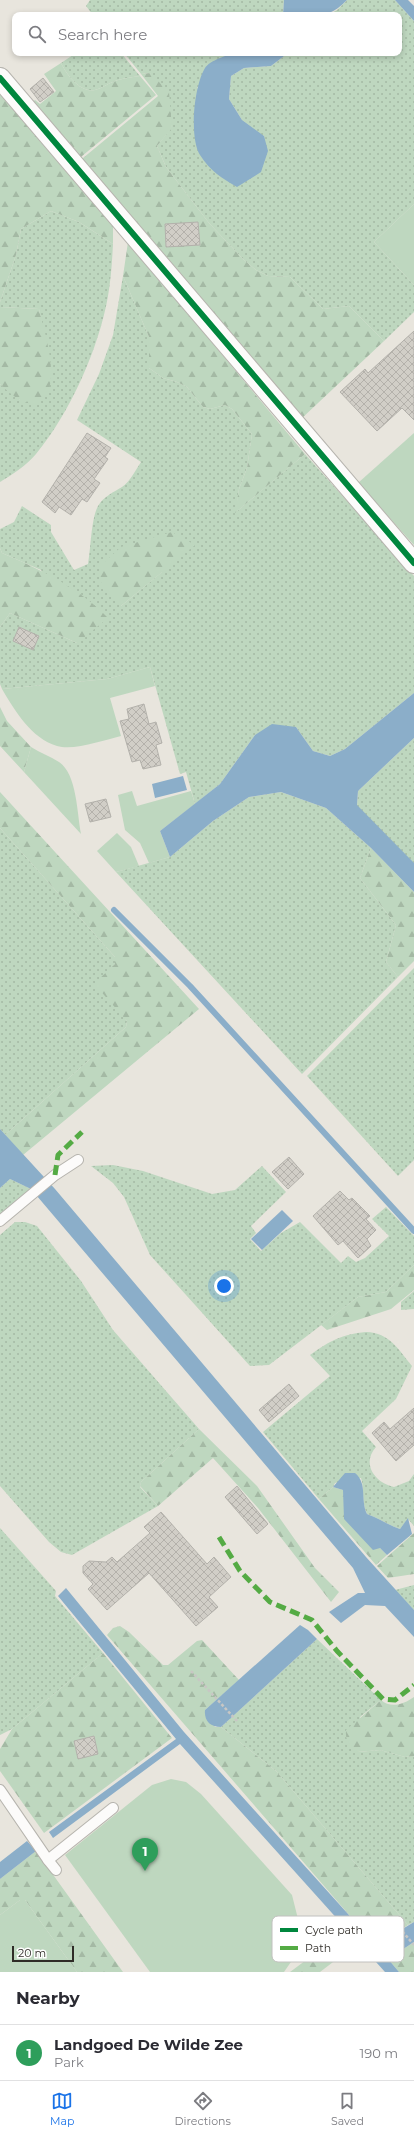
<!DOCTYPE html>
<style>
body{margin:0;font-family:Montserrat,sans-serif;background:#f2f2f3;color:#2b2b33}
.scale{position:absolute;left:12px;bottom:10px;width:62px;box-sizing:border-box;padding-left:4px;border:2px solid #2f2c27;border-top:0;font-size:11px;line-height:14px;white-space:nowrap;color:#2f2c27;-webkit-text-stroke:3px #fff;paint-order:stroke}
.you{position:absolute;left:224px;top:1286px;width:14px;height:14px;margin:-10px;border:3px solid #fff;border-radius:50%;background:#1a73e8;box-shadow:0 0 0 6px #1a73e833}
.badge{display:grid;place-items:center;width:26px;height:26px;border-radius:50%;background:#1a73e8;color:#fff;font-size:13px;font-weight:700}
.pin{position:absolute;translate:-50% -33px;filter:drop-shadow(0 1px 2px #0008)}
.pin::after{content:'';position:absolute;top:21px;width:14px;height:12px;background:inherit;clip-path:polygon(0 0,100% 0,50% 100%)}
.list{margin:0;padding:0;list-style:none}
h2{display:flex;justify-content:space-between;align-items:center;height:52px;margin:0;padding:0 16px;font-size:17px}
h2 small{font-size:13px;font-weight:400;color:#7c7c81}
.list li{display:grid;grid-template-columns:26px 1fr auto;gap:12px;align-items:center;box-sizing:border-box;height:56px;padding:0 16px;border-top:1px solid #e1e1e2}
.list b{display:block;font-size:15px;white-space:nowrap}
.list p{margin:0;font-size:13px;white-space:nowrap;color:#7c7c81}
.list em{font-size:13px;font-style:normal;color:#7c7c81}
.icon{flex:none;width:22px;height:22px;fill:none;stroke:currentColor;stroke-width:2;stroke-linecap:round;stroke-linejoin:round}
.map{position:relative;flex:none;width:414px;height:1972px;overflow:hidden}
.search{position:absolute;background:#fff;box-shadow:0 2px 6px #0003;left:12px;right:12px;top:12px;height:44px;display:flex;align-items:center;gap:10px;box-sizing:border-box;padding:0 14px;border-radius:8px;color:#7c7c81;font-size:15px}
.sheet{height:108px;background:#fff}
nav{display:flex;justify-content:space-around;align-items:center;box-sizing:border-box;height:56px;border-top:1px solid #e1e1e2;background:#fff;font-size:11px;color:#7c7c81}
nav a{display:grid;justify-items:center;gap:2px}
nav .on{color:#1a73e8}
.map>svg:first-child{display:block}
.grass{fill:url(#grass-dots);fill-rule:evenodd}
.forest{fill:url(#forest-firs)}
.garden{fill:#bed7bf}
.water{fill:#8baec9}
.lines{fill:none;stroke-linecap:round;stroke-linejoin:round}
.stream{stroke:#8baec9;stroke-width:6}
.building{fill:url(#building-cross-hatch);stroke:#b3b1ab}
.service-casing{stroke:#b6b4ae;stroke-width:12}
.minor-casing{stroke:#b6b4ae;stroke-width:22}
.path{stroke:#c8c7c4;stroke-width:2.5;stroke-dasharray:3 2;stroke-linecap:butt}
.service{stroke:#fcfbfa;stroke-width:10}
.minor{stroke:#fcfbfa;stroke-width:20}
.quiet{stroke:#54ab44;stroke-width:5;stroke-dasharray:10 5;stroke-linecap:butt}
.cycleway-casing{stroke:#fff;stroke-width:8}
.cycleway{stroke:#00873e;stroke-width:6}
.key{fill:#fff;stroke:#c1c0be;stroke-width:1}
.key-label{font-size:11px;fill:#2f2c27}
</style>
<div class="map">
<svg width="414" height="1972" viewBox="0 0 414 1972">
<defs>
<pattern id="grass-dots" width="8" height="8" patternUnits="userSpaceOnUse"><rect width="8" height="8" fill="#bed7bf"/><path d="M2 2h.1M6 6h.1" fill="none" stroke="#a4b9a4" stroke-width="1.8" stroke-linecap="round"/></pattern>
<pattern id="forest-firs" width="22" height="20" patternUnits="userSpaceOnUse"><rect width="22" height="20" fill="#bed7bf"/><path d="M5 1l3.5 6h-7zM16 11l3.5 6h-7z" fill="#a4b9a4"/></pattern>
<pattern id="building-cross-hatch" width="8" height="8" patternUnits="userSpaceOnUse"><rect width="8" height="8" fill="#d1cec7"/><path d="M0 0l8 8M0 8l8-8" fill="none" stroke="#b4b1ab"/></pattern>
</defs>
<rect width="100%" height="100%" fill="#e8e5dd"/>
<!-- grass -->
<g class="grass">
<polygon points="90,0 284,0 283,15 93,15 86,6"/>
<polygon points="347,0 395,0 414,21 414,204 374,242 414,285 414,312 384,341 349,306 323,309 290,277 268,276 256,270 243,259 209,223 166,167 157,146 172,127 150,73 141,74 124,53 237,53 228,54 197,88 264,136 242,120 229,99 231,76 244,68 271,66 288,53 399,53 399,15 328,15 337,10"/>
<path d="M76,53H121L140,76C133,77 125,78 118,80C110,82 103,88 95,90C80,93 67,75 61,63Z"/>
<path d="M51,211L79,222L113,244C112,262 111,279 108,296C99,348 70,413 36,454C26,466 13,474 0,482V384L20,400L51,371L39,309L0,307V302L16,255L21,229Z"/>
<path d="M123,276L149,337V368L163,378L177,382L187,387L203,407L210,409L225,405L232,409L252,434L247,468L239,489L236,512L305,454L414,576V693L345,749L330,756L313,751L296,727L255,735L220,784L195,804L186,772L180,774L150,667L107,679L2,689L0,684V627L10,613L77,643L41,570L2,553L0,548V529L14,522L22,506L51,525V532L74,570L88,564C91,548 91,519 98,506C104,496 114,492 122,487C130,482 136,469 141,462L77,420L99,374L113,335ZM121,547L162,572L121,606Z"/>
<polygon points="414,738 414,865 357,806 358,791"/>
<polygon points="281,792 326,808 371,848 360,878 396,925 386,962 398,977 302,1074 116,872 170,857 213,821 249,797"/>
<polygon points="0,828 115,957 115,964 109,971 122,1014 127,1021 126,1027 5,1135 0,1129"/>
<polygon points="414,968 414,1160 398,1176 307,1076"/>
<polygon points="113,1165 143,1171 212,1194 235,1190 262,1166 286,1192 251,1226 256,1233 250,1239 261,1251 281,1233 300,1222 341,1263 348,1256 356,1262 365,1258 389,1236 372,1219 386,1207 414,1236 414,1265 386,1292 358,1297 269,1365 250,1366 150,1255 124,1197 113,1183 91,1166"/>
<polygon points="10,1179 31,1189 0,1215 0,1188"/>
<polygon points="15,1222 25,1222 37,1226 81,1281 113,1330 199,1429 141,1482 140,1487 158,1506 72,1555 61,1552 49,1542 0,1486 0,1235"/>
<polygon points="414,1291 414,1309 401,1310 401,1302"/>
<path d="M366,1332C390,1333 398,1349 412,1366L396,1399L362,1431L376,1447C361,1464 375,1483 394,1487L409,1481L414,1474V1526L408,1519L400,1529C388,1525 379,1518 367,1514C361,1501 365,1490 361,1478L335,1483L333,1487L319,1499L263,1432L330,1376L310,1355C330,1341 342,1334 366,1332Z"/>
<polygon points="0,1528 56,1591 55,1596 103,1653 12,1729 0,1735"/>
<polygon points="414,1585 414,1610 395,1590"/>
<polygon points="317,1639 381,1700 360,1717 358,1752 380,1750 405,1757 414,1756 414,1922 408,1925 276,1771 221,1727"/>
</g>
<!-- forest -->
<g class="forest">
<path d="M61,63C67,75 80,93 95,90C103,88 110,82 118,80C125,78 133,77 140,76L156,95L76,161L27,107L35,100L40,104L56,91L44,74Z"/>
<polygon points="150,73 169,92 172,128 157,146 166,167 209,223 243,259 256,270 268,276 290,277 323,309 349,306 384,341 301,419 77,163 158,96 141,74"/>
<polygon points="0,92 108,217 113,227 113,244 79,222 51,211 21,229 16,255 0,302"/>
<polygon points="128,242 305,454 235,513 239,489 247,468 252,434 232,409 225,405 210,409 203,407 187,387 177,382 163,378 149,368 149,337 123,276"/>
<path d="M0,307L39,309C44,332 62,383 42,400C27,411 10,393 0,384Z"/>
<polygon points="172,532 195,545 121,606 99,580 100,566 121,547"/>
<path d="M0,548L2,553C38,568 81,589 108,618L77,643L10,613L0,627Z"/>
<polygon points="0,707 7,721 31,747 24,772 0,746"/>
<polygon points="0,792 199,1009 23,1155 5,1135 126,1027 127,1021 97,987 97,981 115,964 115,957 0,828"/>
<polygon points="371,848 414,892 414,961 398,977 386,962 396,925 360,878"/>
<polygon points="414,1265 414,1290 391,1309 327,1330 321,1325 358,1297 386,1292"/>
<polygon points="199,1429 257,1486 315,1568 339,1592 331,1602 258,1508 213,1458 158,1506 140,1486 141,1482"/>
<polygon points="333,1487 343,1490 380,1548 387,1555 376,1565 319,1499"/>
<polygon points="414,1533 414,1574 388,1578 377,1566"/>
<polygon points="120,1626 129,1632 163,1665 168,1665 197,1641 202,1640 239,1680 205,1710 215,1727 221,1727 276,1771 408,1925 376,1946 107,1635 113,1628"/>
<polygon points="103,1653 172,1738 44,1833 0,1771 0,1749 12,1729"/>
<path d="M414,1697V1756L405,1757L380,1750L358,1752C350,1746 345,1741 346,1730L381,1700C391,1709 404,1704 414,1697Z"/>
<polygon points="36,1851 123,1972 77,1972 25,1900 20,1900 0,1915 0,1879"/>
<polygon points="333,1940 345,1953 320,1972 290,1972"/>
<polygon points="414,1942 414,1972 399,1972 388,1959"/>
</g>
<!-- garden -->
<g class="garden">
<polygon points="414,204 414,285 374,242"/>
<polygon points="414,433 414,545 358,483"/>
<path d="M150,667L155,686L110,698L121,736C104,740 74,751 57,746C31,738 15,711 2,689L107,679Z"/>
<path d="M31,747C40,753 50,756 59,762C77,774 77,813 81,834L24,772Z"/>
<polygon points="132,791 137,806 191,791 195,804 160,831 170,857 149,863 140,843 125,830 118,795"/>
<polygon points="117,833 131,847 139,866 116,872 97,851"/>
<polygon points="171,1779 186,1782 201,1794 292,1895 298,1919 298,1932 293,1959 284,1972 150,1972 65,1855 152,1785"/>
<polygon points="20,1900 25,1900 77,1972 0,1972 0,1915"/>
</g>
<!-- water -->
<g class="water">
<path d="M284,0H347C326,22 311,15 283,15Z"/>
<polygon points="395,0 408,0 414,6 414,21"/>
<path d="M237,53H288L271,66L244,68L231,76L229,99L242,120L264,136L268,151L261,172L237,187C222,178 210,171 200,155C189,137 194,86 205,68C209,61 229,54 237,53Z"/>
<polygon points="414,693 414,738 358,791 357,805 414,863 414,892 371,848 326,808 281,792 249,797 213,821 170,857 160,831 220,784 255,735 272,724 296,727 313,751 330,756 345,749"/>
<polygon points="183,776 187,790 155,798 152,784"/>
<polygon points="0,1129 55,1189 366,1557 414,1610 414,1637 385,1606 365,1605 341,1623 329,1612 358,1593 365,1593 353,1568 31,1189 10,1179 0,1188"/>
<polygon points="282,1210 293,1221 262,1250 251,1239"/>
<path d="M345,1473H355C368,1484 360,1499 367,1514C379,1518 388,1525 400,1529L408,1518L412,1534L387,1555L380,1548L373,1550L344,1519L343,1490L333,1487Z"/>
<polygon points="66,1588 184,1732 376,1945 414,1922 414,1942 388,1959 399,1972 385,1972 180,1744 53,1838 49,1832 176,1739 58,1596"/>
<path d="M300,1625L308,1630L317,1639L221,1727C210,1727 204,1721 205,1710Z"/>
<polygon points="27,1841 36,1851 0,1879 0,1862"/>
</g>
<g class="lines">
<!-- stream -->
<polyline class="stream" points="114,910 190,986 414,1231"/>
</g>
<!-- building -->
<g class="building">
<polygon points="43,78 54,92 40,102 30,89"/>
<polygon points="198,222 200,245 166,247 165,224"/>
<polygon points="414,331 414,420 402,408 377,431 340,392 365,369 368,373"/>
<polygon points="87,433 111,448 105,457 108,459 94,479 100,483 87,502 82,499 71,515 59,507 55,513 42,502"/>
<polygon points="19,627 39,636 33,650 13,641"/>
<polygon points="144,704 149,724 156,722 162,743 156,745 161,765 143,769 140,760 132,762 120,721 129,719 127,709"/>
<polygon points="106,799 111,817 90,822 85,804"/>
<polygon points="289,1157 304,1174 288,1189 272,1172"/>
<polygon points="340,1191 349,1200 352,1198 370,1216 366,1219 376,1230 367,1239 371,1246 358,1258 343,1241 338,1245 313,1216"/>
<polygon points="289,1384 299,1396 269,1422 259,1410"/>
<polygon points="414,1408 414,1445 396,1461 372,1433 384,1422 390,1429"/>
<polygon points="237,1486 268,1524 257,1534 225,1497"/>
<polygon points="161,1512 207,1564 214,1557 231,1577 209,1597 218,1607 196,1626 149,1573 107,1610 88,1589 93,1584 83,1573 83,1566 89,1561 106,1562 112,1557 117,1562 150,1533 144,1527"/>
<polygon points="94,1736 98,1754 78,1759 74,1741"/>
</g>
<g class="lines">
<defs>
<g id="service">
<polyline points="0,1221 55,1175 78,1160"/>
<polyline points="0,1790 48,1860 113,1808"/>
<polyline points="48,1860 56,1870"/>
</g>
<polyline id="minor" points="0,78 414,563"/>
</defs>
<!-- service casing -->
<use href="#service" class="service-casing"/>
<!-- minor casing -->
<use href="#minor" class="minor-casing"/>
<!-- path -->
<g class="path">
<polyline points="191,1671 237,1721"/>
<polyline points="396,1924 414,1945"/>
</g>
<!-- service -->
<use href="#service" class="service"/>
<!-- minor -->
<use href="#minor" class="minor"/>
<!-- quiet -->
<g class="quiet">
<polyline points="55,1175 58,1155 82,1132"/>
<polyline points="219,1537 240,1571 270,1602 312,1620 337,1651 383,1699 395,1700 414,1685"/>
</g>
<defs>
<polyline id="cycleway" points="0,78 414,563"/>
</defs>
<!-- cycleway casing -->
<use href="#cycleway" class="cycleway-casing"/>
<!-- cycleway -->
<use href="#cycleway" class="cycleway"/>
</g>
<!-- legend -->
<rect x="272" y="1916" width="132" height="46" rx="6" class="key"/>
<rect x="280" y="1928" width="18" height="4" fill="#00873e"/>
<rect x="280" y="1946" width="18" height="4" fill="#54ab44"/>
<g class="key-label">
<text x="305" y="1934">Cycle path</text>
<text x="305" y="1952">Path</text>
</g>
</svg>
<div class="scale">20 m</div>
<div class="you"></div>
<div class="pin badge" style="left:145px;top:1871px;background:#2e9e5b">1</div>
<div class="search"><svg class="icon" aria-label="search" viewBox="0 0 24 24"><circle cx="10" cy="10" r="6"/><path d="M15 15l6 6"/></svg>Search here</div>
</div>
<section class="sheet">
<h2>Nearby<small></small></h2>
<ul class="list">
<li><span class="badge" style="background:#2e9e5b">1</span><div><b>Landgoed De Wilde Zee</b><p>Park</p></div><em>190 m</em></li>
</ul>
</section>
<nav>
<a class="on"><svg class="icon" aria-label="map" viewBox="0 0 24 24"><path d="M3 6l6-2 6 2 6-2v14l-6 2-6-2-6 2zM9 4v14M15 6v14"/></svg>Map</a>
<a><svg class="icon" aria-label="directions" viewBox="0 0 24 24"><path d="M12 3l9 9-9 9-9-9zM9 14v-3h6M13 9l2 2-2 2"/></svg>Directions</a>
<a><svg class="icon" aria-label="saved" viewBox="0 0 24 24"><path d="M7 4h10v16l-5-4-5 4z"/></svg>Saved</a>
</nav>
